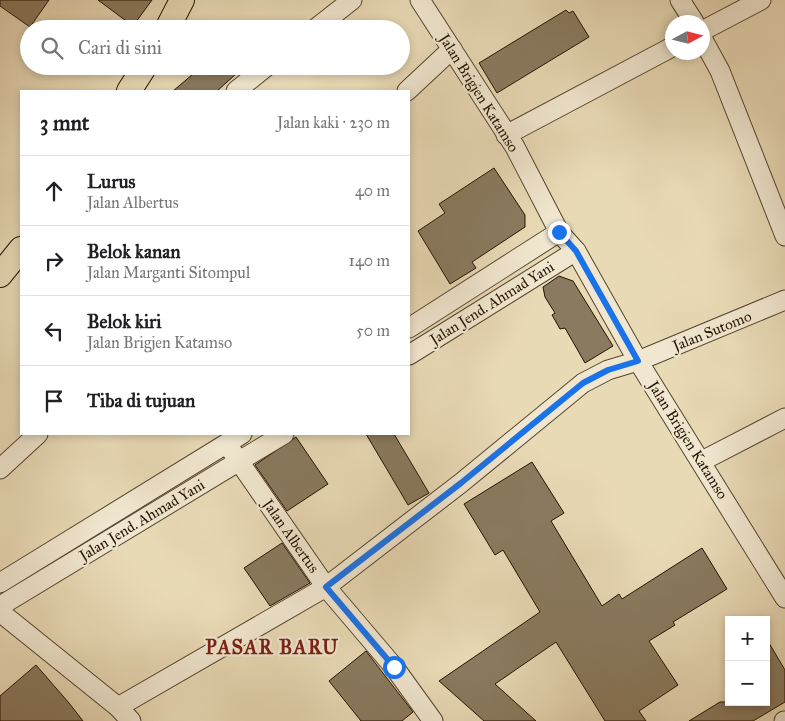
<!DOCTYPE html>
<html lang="id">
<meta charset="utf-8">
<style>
body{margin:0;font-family:"IM FELL Great Primer",serif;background:#f6f6f6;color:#202124}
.controls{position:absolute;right:15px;bottom:15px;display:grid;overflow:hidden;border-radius:0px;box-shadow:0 2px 8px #0003}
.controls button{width:45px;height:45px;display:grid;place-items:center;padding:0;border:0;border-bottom:1px solid #e0e0e0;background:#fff;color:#202124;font:25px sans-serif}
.compass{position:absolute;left:665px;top:15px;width:45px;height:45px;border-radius:50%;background:#fff;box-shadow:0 2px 8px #0003;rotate:83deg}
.stop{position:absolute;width:15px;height:15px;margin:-11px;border:4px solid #1a73e8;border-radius:50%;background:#fff}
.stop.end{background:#1a73e8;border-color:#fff;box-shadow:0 1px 5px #0008}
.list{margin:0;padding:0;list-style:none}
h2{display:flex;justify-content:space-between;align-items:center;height:65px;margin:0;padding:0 20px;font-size:21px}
h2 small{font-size:16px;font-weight:400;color:#757577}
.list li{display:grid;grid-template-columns:32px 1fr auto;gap:15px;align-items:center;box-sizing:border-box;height:70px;padding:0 20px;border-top:1px solid #e0e0e0}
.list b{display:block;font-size:19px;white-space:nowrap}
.list p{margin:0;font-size:16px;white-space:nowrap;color:#757577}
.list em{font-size:16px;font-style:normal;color:#757577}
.icon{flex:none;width:28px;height:28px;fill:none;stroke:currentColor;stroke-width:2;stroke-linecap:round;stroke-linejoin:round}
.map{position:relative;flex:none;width:785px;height:721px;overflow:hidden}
.search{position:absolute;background:#fff;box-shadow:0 2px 8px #0003;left:20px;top:20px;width:390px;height:55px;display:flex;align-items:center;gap:12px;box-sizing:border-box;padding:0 18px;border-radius:28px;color:#757577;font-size:19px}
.panel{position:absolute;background:#fff;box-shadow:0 2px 8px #0003;left:20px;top:90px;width:390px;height:345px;border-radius:0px}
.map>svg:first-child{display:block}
.building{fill:#8a7a5f;stroke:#231300}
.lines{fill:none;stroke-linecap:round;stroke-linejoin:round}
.minor-casing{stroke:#54452e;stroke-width:21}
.major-casing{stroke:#231300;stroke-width:26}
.minor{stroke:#f1e7d0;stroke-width:19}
.major{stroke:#e9dab6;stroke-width:24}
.route{stroke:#1a73e8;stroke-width:6}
.labels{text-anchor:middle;stroke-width:4.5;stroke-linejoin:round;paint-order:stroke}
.street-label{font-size:15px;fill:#231300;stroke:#f1e7d0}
.district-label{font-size:20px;font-weight:bold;letter-spacing:1px;fill:#7a1f14;stroke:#f1e7d0}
</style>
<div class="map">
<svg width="785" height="721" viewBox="0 0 785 721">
<rect width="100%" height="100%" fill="#e9dab6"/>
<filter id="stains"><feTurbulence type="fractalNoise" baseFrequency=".004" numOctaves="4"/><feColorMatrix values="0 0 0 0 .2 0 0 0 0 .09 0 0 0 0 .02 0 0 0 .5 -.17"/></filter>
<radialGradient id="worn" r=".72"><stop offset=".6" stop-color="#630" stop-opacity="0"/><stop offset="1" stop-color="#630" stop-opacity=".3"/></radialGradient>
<!-- building -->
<g class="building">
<polygon points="0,0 49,0 30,27 0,6"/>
<polygon points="98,0 152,0 133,26"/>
<polygon points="566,10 569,13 573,11 589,37 497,93 479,63"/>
<polygon points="186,66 245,66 217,91 173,91 193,74"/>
<polygon points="494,168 525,215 525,227 472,262 476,268 450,284 418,231 445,213 439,204"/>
<polygon points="559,276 573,281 613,346 585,363 565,328 560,329 552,315 555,313 545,297 543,287"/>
<polygon points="366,434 394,434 429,493 408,505"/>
<polygon points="296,437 328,484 287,511 255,465"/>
<polygon points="532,462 564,513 551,521 602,606 619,594 622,599 702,548 727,589 673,622 675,625 649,641 678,685 639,711 646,721 605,721 556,642 495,684 536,721 484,721 439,681 540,612 503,550 495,555 464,504"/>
<polygon points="282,543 310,583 270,606 244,568"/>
<polygon points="766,638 785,670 785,702 753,721 689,721 720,702 766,702"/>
<polygon points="366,651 413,712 402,721 361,721 329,681"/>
<polygon points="36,665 69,703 83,721 0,721 0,696"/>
</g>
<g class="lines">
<defs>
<g id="minor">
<polyline points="420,0 515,147 559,232 576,251 638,361 785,598"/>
<polyline points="680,0 694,22"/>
<polyline points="315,29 352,0"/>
<polyline points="702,31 761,0"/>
<polyline points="702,38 720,71 785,236"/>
<polyline points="236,91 267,66"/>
<polyline points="407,91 452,49"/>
<polyline points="506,135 672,47"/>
<polyline points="409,328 559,232"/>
<polyline points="409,355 576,251"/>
<polyline points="227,444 326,587 394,667 433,721"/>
<polyline points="702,461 785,418"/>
<polyline points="0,469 38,434"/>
<polyline points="0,583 242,434"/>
<polyline points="0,606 284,434"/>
<polyline points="0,612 118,707 131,721"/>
<polyline points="118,707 326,587 461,483 583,383 608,370 638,361 785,300"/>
<polyline points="784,721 785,721"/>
</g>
<g id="major">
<polyline points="167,29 182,0"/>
<polyline points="129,91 145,66"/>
<polyline points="0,275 21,249"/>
</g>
</defs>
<!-- minor casing -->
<use href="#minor" class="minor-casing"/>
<!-- major casing -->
<use href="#major" class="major-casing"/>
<!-- minor -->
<use href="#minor" class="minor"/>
<!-- major -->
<use href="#major" class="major"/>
</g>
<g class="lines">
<!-- route -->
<polyline class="route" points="394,667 326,587 461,483 583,383 608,370 638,361 576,251 559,232"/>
</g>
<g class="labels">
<!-- street labels -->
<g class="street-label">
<text transform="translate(479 93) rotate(58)" y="5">Jalan Brigjen Katamso</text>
<text transform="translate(492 303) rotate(-32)" y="5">Jalan Jend. Ahmad Yani</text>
<text transform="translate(712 331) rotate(-22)" y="5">Jalan Sutomo</text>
<text transform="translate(688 440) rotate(58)" y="5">Jalan Brigjen Katamso</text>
<text transform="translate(142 520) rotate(-31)" y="5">Jalan Jend. Ahmad Yani</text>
<text transform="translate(291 536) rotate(55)" y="5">Jalan Albertus</text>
</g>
<!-- district labels -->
<g class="district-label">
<text x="272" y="654">PASAR BARU</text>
</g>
</g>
<rect width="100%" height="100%" filter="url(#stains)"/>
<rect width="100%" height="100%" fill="url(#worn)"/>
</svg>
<div class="controls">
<button>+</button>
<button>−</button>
</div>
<svg class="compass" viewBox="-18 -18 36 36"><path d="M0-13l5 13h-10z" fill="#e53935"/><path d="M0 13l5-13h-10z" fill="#757577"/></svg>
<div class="stop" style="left:394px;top:667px"></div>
<div class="stop end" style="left:559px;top:232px"></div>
<div class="search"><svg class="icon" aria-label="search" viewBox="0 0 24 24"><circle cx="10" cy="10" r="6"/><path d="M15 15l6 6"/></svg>Cari di sini</div>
<section class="panel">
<h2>3 mnt<small>Jalan kaki · 230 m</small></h2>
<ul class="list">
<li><svg class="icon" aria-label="ahead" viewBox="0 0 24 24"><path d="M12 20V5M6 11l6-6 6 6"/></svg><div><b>Lurus</b><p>Jalan Albertus</p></div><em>40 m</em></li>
<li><svg class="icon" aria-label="right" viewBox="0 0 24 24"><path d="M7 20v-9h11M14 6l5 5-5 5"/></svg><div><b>Belok kanan</b><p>Jalan Marganti Sitompul</p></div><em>140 m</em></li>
<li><svg class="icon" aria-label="left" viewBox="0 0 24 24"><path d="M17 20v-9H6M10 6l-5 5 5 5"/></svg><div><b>Belok kiri</b><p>Jalan Brigjen Katamso</p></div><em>50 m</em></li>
<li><svg class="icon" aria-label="arrive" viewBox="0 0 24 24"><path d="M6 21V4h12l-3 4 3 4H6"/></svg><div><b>Tiba di tujuan</b></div></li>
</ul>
</section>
</div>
